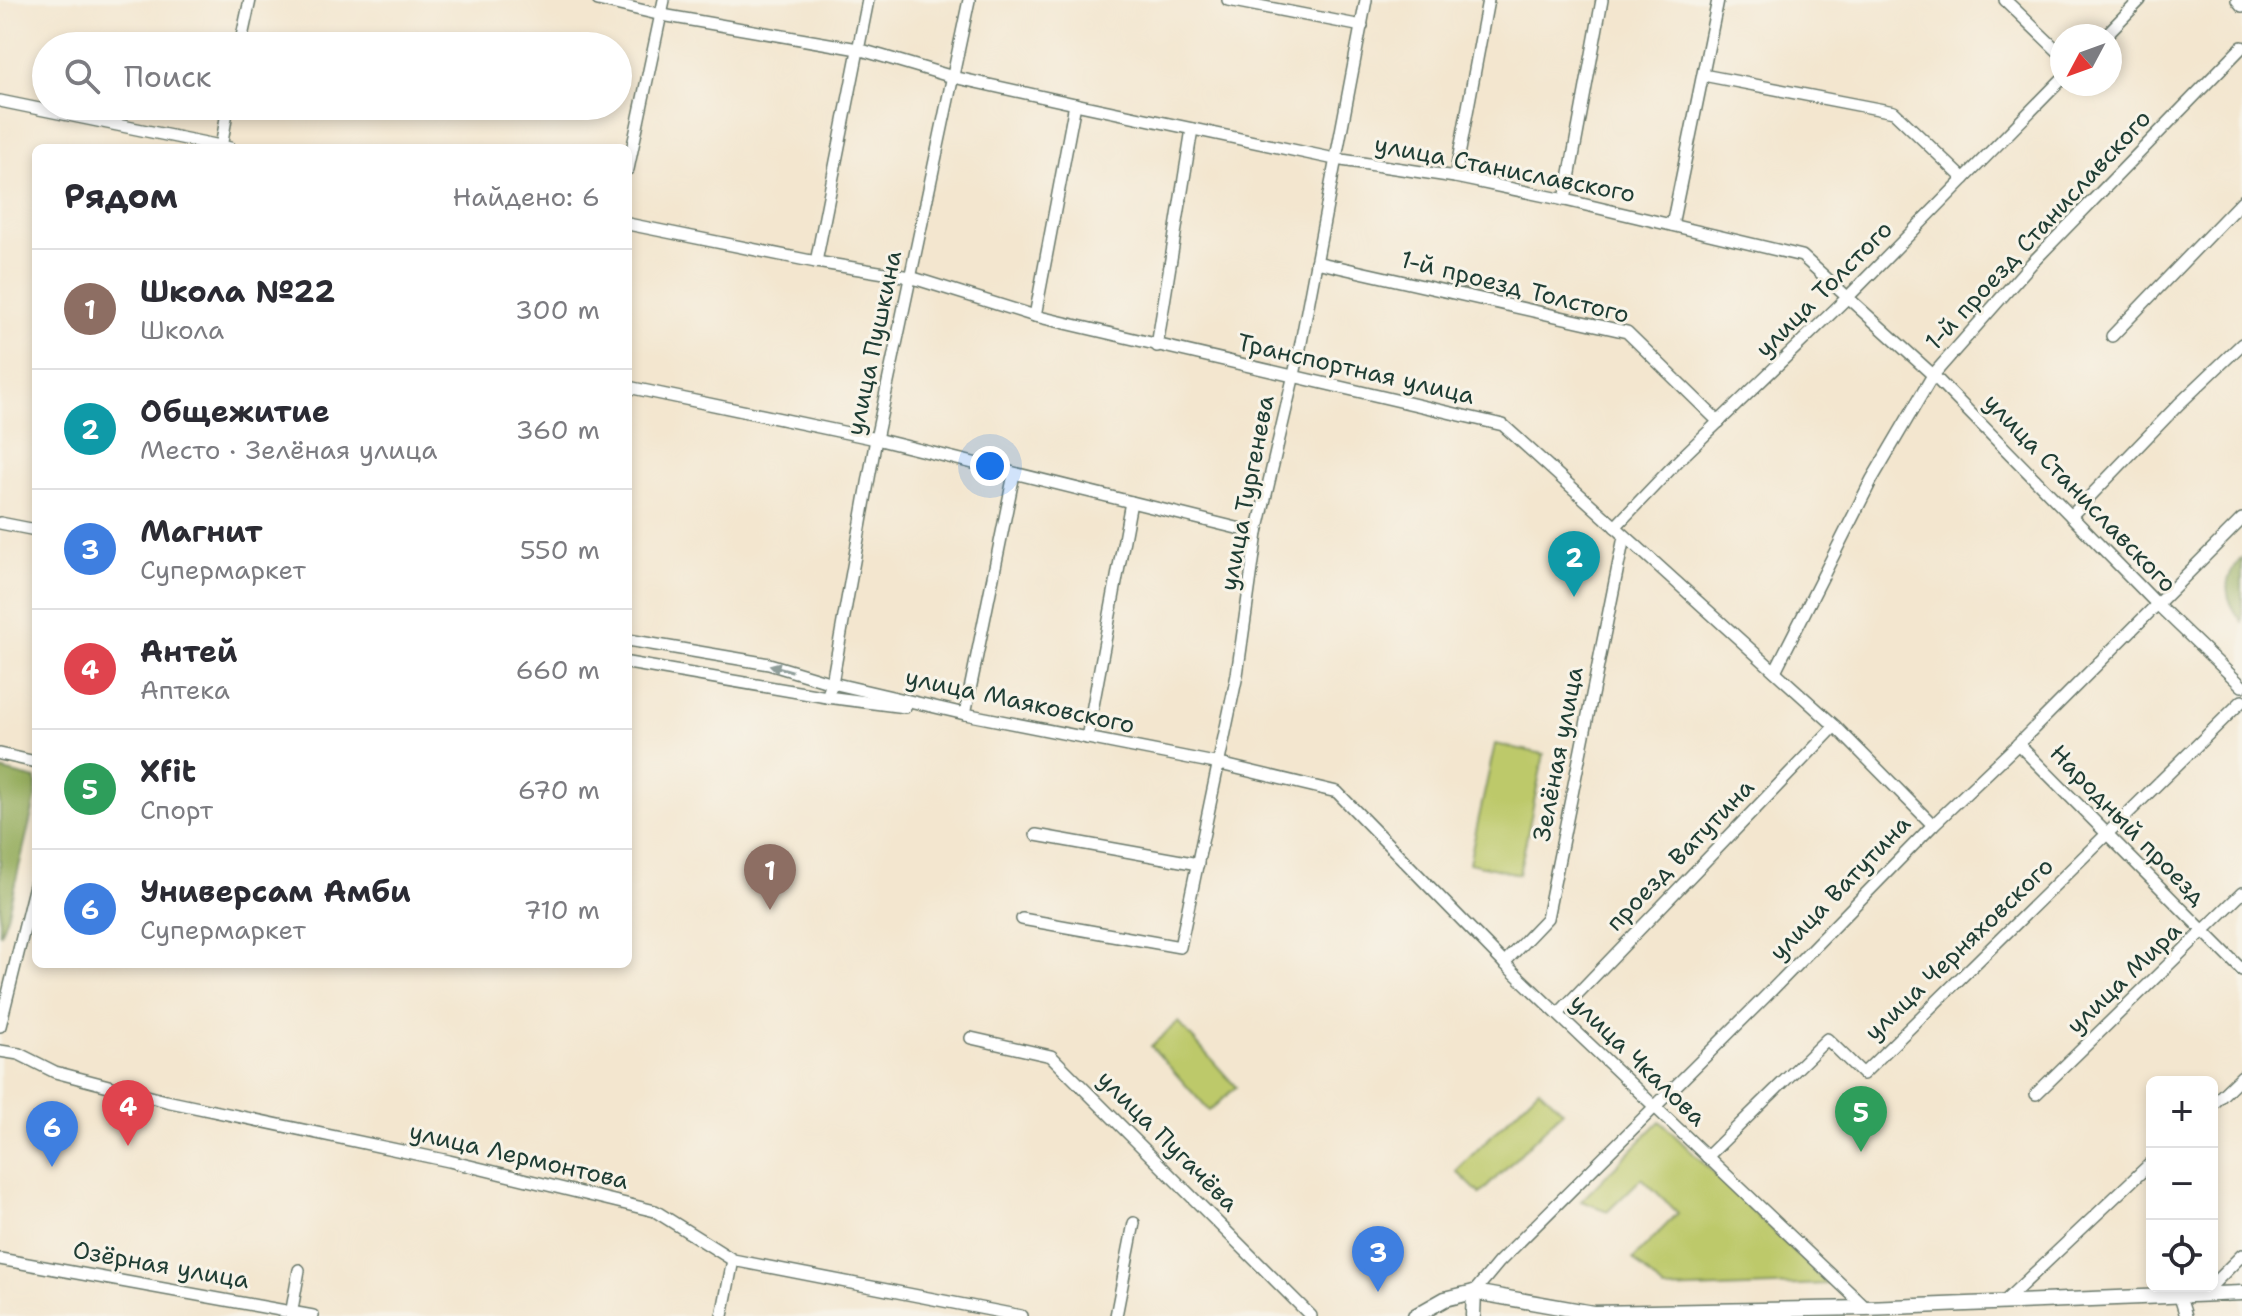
<!DOCTYPE html>
<html lang="ru">
<meta charset="utf-8">
<style>
body{margin:0;font-family:"Shantell Sans",sans-serif;background:#f2f2f3;color:#2b2b33}
.controls{position:absolute;right:24px;bottom:24px;display:grid;overflow:hidden;border-radius:12px;box-shadow:0 4px 12px #0003}
.controls button{width:72px;height:72px;display:grid;place-items:center;padding:0;border:0;border-bottom:2px solid #e1e1e2;background:#fff;color:#2b2b33;font:40px sans-serif}
.compass{position:absolute;left:2050px;top:24px;width:72px;height:72px;border-radius:50%;background:#fff;box-shadow:0 4px 12px #0003;rotate:229deg}
.you{position:absolute;left:990px;top:466px;width:28px;height:28px;margin:-20px;border:6px solid #fff;border-radius:50%;background:#1a73e8;box-shadow:0 0 0 12px #1a73e833}
.badge{display:grid;place-items:center;width:52px;height:52px;border-radius:50%;background:#d1495b;color:#fff;font-size:26px;font-weight:700}
.pin{position:absolute;translate:-50% -66px;filter:drop-shadow(0 2px 4px #0008)}
.pin::after{content:'';position:absolute;top:42px;width:28px;height:24px;background:inherit;clip-path:polygon(0 0,100% 0,50% 100%)}
.list{margin:0;padding:0;list-style:none}
h2{display:flex;justify-content:space-between;align-items:center;height:104px;margin:0;padding:0 32px;font-size:34px}
h2 small{font-size:26px;font-weight:400;color:#7c7c81}
.list li{display:grid;grid-template-columns:52px 1fr auto;gap:24px;align-items:center;box-sizing:border-box;height:120px;padding:0 32px;border-top:2px solid #e1e1e2}
.list b{display:block;font-size:30px;white-space:nowrap}
.list p{margin:0;font-size:26px;white-space:nowrap;color:#7c7c81}
.list em{font-size:26px;font-style:normal;color:#7c7c81}
.icon{flex:none;width:44px;height:44px;fill:none;stroke:currentColor;stroke-width:2;stroke-linecap:round;stroke-linejoin:round}
.map{position:relative;flex:none;width:2242px;height:1316px;overflow:hidden}
.search{position:absolute;background:#fff;box-shadow:0 4px 12px #0003;left:32px;top:32px;width:600px;height:88px;display:flex;align-items:center;gap:20px;box-sizing:border-box;padding:0 28px;border-radius:44px;color:#7c7c81;font-size:30px}
.panel{position:absolute;background:#fff;box-shadow:0 4px 12px #0003;left:32px;top:144px;width:600px;height:824px;border-radius:12px}
.map>svg:first-child{display:block}
.green{fill:#bdc96a;stroke:#6e834f;stroke-width:2}
.forest{fill:#96ad5e;stroke:#5a7549;stroke-width:2}
.lines{fill:none;stroke-linecap:round;stroke-linejoin:round}
.minor-casing{stroke:#69786a;stroke-width:14}
.major-casing{stroke:#69786a;stroke-width:17}
.minor{stroke:#fff;stroke-width:11}
.major{stroke:#fff;stroke-width:14}
.oneway{fill:#8f9e9a}
.labels{text-anchor:middle;stroke-width:6;stroke-linejoin:round;paint-order:stroke}
.street-label{font-size:24px;fill:#1f3d34;stroke:#f7f3e8}
</style>
<div class="map">
<svg width="2242" height="1316" viewBox="0 0 2242 1316">
<rect width="100%" height="100%" fill="#f7f3e8"/>
<filter id="ink" filterUnits="userSpaceOnUse"><feTurbulence type="fractalNoise" baseFrequency=".0125" numOctaves="2"/><feDisplacementMap in="SourceGraphic" scale="16" xChannelSelector="R" yChannelSelector="G"/><feConvolveMatrix kernelMatrix="1 2 1 2 8 2 1 2 1" color-interpolation-filters="sRGB"/></filter>
<filter id="wash" filterUnits="userSpaceOnUse"><feTurbulence type="fractalNoise" baseFrequency=".006" numOctaves="4" result="noise"/><feDisplacementMap in="SourceGraphic" scale="32" xChannelSelector="R" yChannelSelector="G"/><feGaussianBlur stdDeviation="1.8" result="paint"/><feColorMatrix in="noise" values="0 0 0 0 0 0 0 0 0 0 0 0 0 0 0 0 0 1.4 0 .05"/><feComposite in="paint" operator="in"/></filter>
<g filter="url(#wash)">
<rect width="100%" height="100%" fill="#f3e6cf"/>
<!-- green -->
<g class="green">
<polygon points="1495,744 1544,754 1519,874 1469,863"/>
<polygon points="1178,1022 1236,1087 1209,1111 1151,1046"/>
<polygon points="1539,1088 1563,1111 1480,1194 1456,1171"/>
<polygon points="1660,1121 1827,1284 1664,1290 1633,1259 1678,1213 1642,1178 1608,1211 1581,1201"/>
</g>
<!-- forest -->
<g class="forest">
<path d="M2242,558V622C2225,599 2220,580 2242,558Z"/>
<polygon points="0,770 36,779 36,797 8,913 0,935"/>
</g>
</g>
<g filter="url(#ink)">
<g class="lines">
<defs>
<g id="minor">
<polyline points="598,0 662,15 858,49 953,77 1075,104 1335,159 1455,177 1565,200 1802,256 1933,375 2157,604 2242,686"/>
<polyline points="1228,0 1362,26"/>
<polyline points="2005,0 2062,55"/>
<polyline points="2237,0 2242,6"/>
<polyline points="2105,36 2140,0"/>
<polyline points="240,46 250,0"/>
<polyline points="1703,75 1894,112 1964,179"/>
<polyline points="0,101 230,148"/>
<polyline points="221,148 228,106"/>
<polyline points="628,169 664,0"/>
<polyline points="1455,177 1488,0"/>
<polyline points="1565,200 1602,0"/>
<polyline points="628,224 816,262 910,277 1035,316 1503,425 1835,726 1933,825"/>
<polyline points="1672,225 1718,0"/>
<polyline points="816,262 868,0"/>
<polyline points="1316,262 1627,332 1719,422"/>
<polyline points="1035,316 1075,104"/>
<polyline points="2112,336 2242,201"/>
<polyline points="1157,346 1192,129"/>
<polyline points="628,387 876,439 1257,533"/>
<polyline points="2071,516 2179,404 2242,344"/>
<polyline points="0,523 36,530"/>
<polyline points="1615,527 1679,460 1848,297 2062,79"/>
<polyline points="628,640 769,664 832,683 965,714 1220,764 1337,792 1504,963 1866,1308"/>
<polyline points="628,663 827,697 905,707"/>
<polyline points="1775,671 1872,479 1933,375 2031,264 2242,47"/>
<polyline points="827,697 832,683 876,439 969,0"/>
<polyline points="965,714 1014,474"/>
<polyline points="1087,738 1131,502"/>
<polyline points="2018,744 2242,970"/>
<polyline points="0,754 36,762"/>
<polyline points="1036,835 1198,864"/>
<polyline points="1022,919 1180,947 1237,675 1257,533 1299,353 1366,0"/>
<polyline points="1504,963 1547,918 1624,537"/>
<polyline points="1558,1014 1835,726"/>
<polyline points="0,1026 36,881"/>
<polyline points="971,1038 1051,1056 1311,1316"/>
<polyline points="0,1051 19,1054 55,1072 166,1101 449,1161 655,1211 733,1260 1021,1316"/>
<polyline points="2036,1094 2242,893"/>
<polyline points="2212,1105 2242,1076"/>
<polyline points="1707,1157 1827,1039 1863,1074 2242,701"/>
<polyline points="0,1259 313,1316"/>
<polyline points="2212,1285 2242,1255"/>
<polyline points="1474,1292 1499,1262 1764,998 1933,825 2018,744 2242,519"/>
<polyline points="2179,1294 2186,1316"/>
<polyline points="2004,1302 2152,1162"/>
<polyline points="291,1315 299,1270"/>
<polyline points="722,1316 733,1260"/>
<polyline points="1116,1316 1134,1223"/>
</g>
<g id="major">
<polyline points="1415,1316 1445,1299 1474,1292 1593,1313 1866,1308 2242,1293"/>
<polyline points="1473,1316 1474,1292"/>
</g>
</defs>
<!-- minor casing -->
<use href="#minor" class="minor-casing"/>
<!-- major casing -->
<use href="#major" class="major-casing"/>
<!-- minor -->
<use href="#minor" class="minor"/>
<!-- major -->
<use href="#major" class="major"/>
</g>
<!-- one-way arrows -->
<defs><path id="oneway-solid" d="M-6-.8H1V-3.2L6.5 0L1 3.2V.8H-6Z" transform="scale(2)"/></defs>
<use class="oneway" href="#oneway-solid" transform="translate(781 668) rotate(-164)"/>
</g>
<g class="labels">
<!-- street labels -->
<g class="street-label">
<text transform="translate(1505 169) rotate(11)" y="8">улица Станиславского</text>
<text transform="translate(2038 230) rotate(-47)" y="8">1-й проезд Станиславского</text>
<text transform="translate(1515 287) rotate(14)" y="8">1-й проезд Толстого</text>
<text transform="translate(1824 289) rotate(-45)" y="8">улица Толстого</text>
<text transform="translate(874 343) rotate(-78)" y="8">улица Пушкина</text>
<text transform="translate(1356 369) rotate(13)" y="8">Транспортная улица</text>
<text transform="translate(1247 493) rotate(-79)" y="8">улица Тургенева</text>
<text transform="translate(2080 493) rotate(46)" y="8">улица Станиславского</text>
<text transform="translate(1020 701) rotate(12)" y="8">улица Маяковского</text>
<text transform="translate(1558 754) rotate(-79)" y="8">Зелёная улица</text>
<text transform="translate(2128 825) rotate(46)" y="8">Народный проезд</text>
<text transform="translate(1680 855) rotate(-46)" y="8">проезд Ватутина</text>
<text transform="translate(1840 888) rotate(-46)" y="8">улица Ватутина</text>
<text transform="translate(1959 949) rotate(-44)" y="8">улица Черняховского</text>
<text transform="translate(2124 978) rotate(-44)" y="8">улица Мира</text>
<text transform="translate(1638 1060) rotate(44)" y="8">улица Чкалова</text>
<text transform="translate(1168 1141) rotate(45)" y="8">улица Пугачёва</text>
<text transform="translate(519 1156) rotate(13)" y="8">улица Лермонтова</text>
<text transform="translate(161 1265) rotate(10)" y="8">Озёрная улица</text>
</g>
</g>
</svg>
<div class="controls">
<button>+</button>
<button>−</button>
<button><svg class="icon" aria-label="locate" viewBox="0 0 24 24"><circle cx="12" cy="12" r="6"/><path d="M12 2v4M12 18v4M2 12h4M18 12h4"/></svg></button>
</div>
<svg class="compass" viewBox="-18 -18 36 36"><path d="M0-13l5 13h-10z" fill="#e53935"/><path d="M0 13l5-13h-10z" fill="#7c7c81"/></svg>
<div class="you"></div>
<div class="pin badge" style="left:770px;top:910px;background:#8d6e63">1</div>
<div class="pin badge" style="left:1574px;top:597px;background:#0f9aa8">2</div>
<div class="pin badge" style="left:1378px;top:1292px;background:#3f7fe0">3</div>
<div class="pin badge" style="left:128px;top:1146px;background:#e0444e">4</div>
<div class="pin badge" style="left:1861px;top:1152px;background:#2e9e5b">5</div>
<div class="pin badge" style="left:52px;top:1167px;background:#3f7fe0">6</div>
<div class="search"><svg class="icon" aria-label="search" viewBox="0 0 24 24"><circle cx="10" cy="10" r="6"/><path d="M15 15l6 6"/></svg>Поиск</div>
<section class="panel">
<h2>Рядом<small>Найдено: 6</small></h2>
<ul class="list">
<li><span class="badge" style="background:#8d6e63">1</span><div><b>Школа №22</b><p>Школа</p></div><em>300 m</em></li>
<li><span class="badge" style="background:#0f9aa8">2</span><div><b>Общежитие</b><p>Место · Зелёная улица</p></div><em>360 m</em></li>
<li><span class="badge" style="background:#3f7fe0">3</span><div><b>Магнит</b><p>Супермаркет</p></div><em>550 m</em></li>
<li><span class="badge" style="background:#e0444e">4</span><div><b>Антей</b><p>Аптека</p></div><em>660 m</em></li>
<li><span class="badge" style="background:#2e9e5b">5</span><div><b>Xfit</b><p>Спорт</p></div><em>670 m</em></li>
<li><span class="badge" style="background:#3f7fe0">6</span><div><b>Универсам Амби</b><p>Супермаркет</p></div><em>710 m</em></li>
</ul>
</section>
</div>
